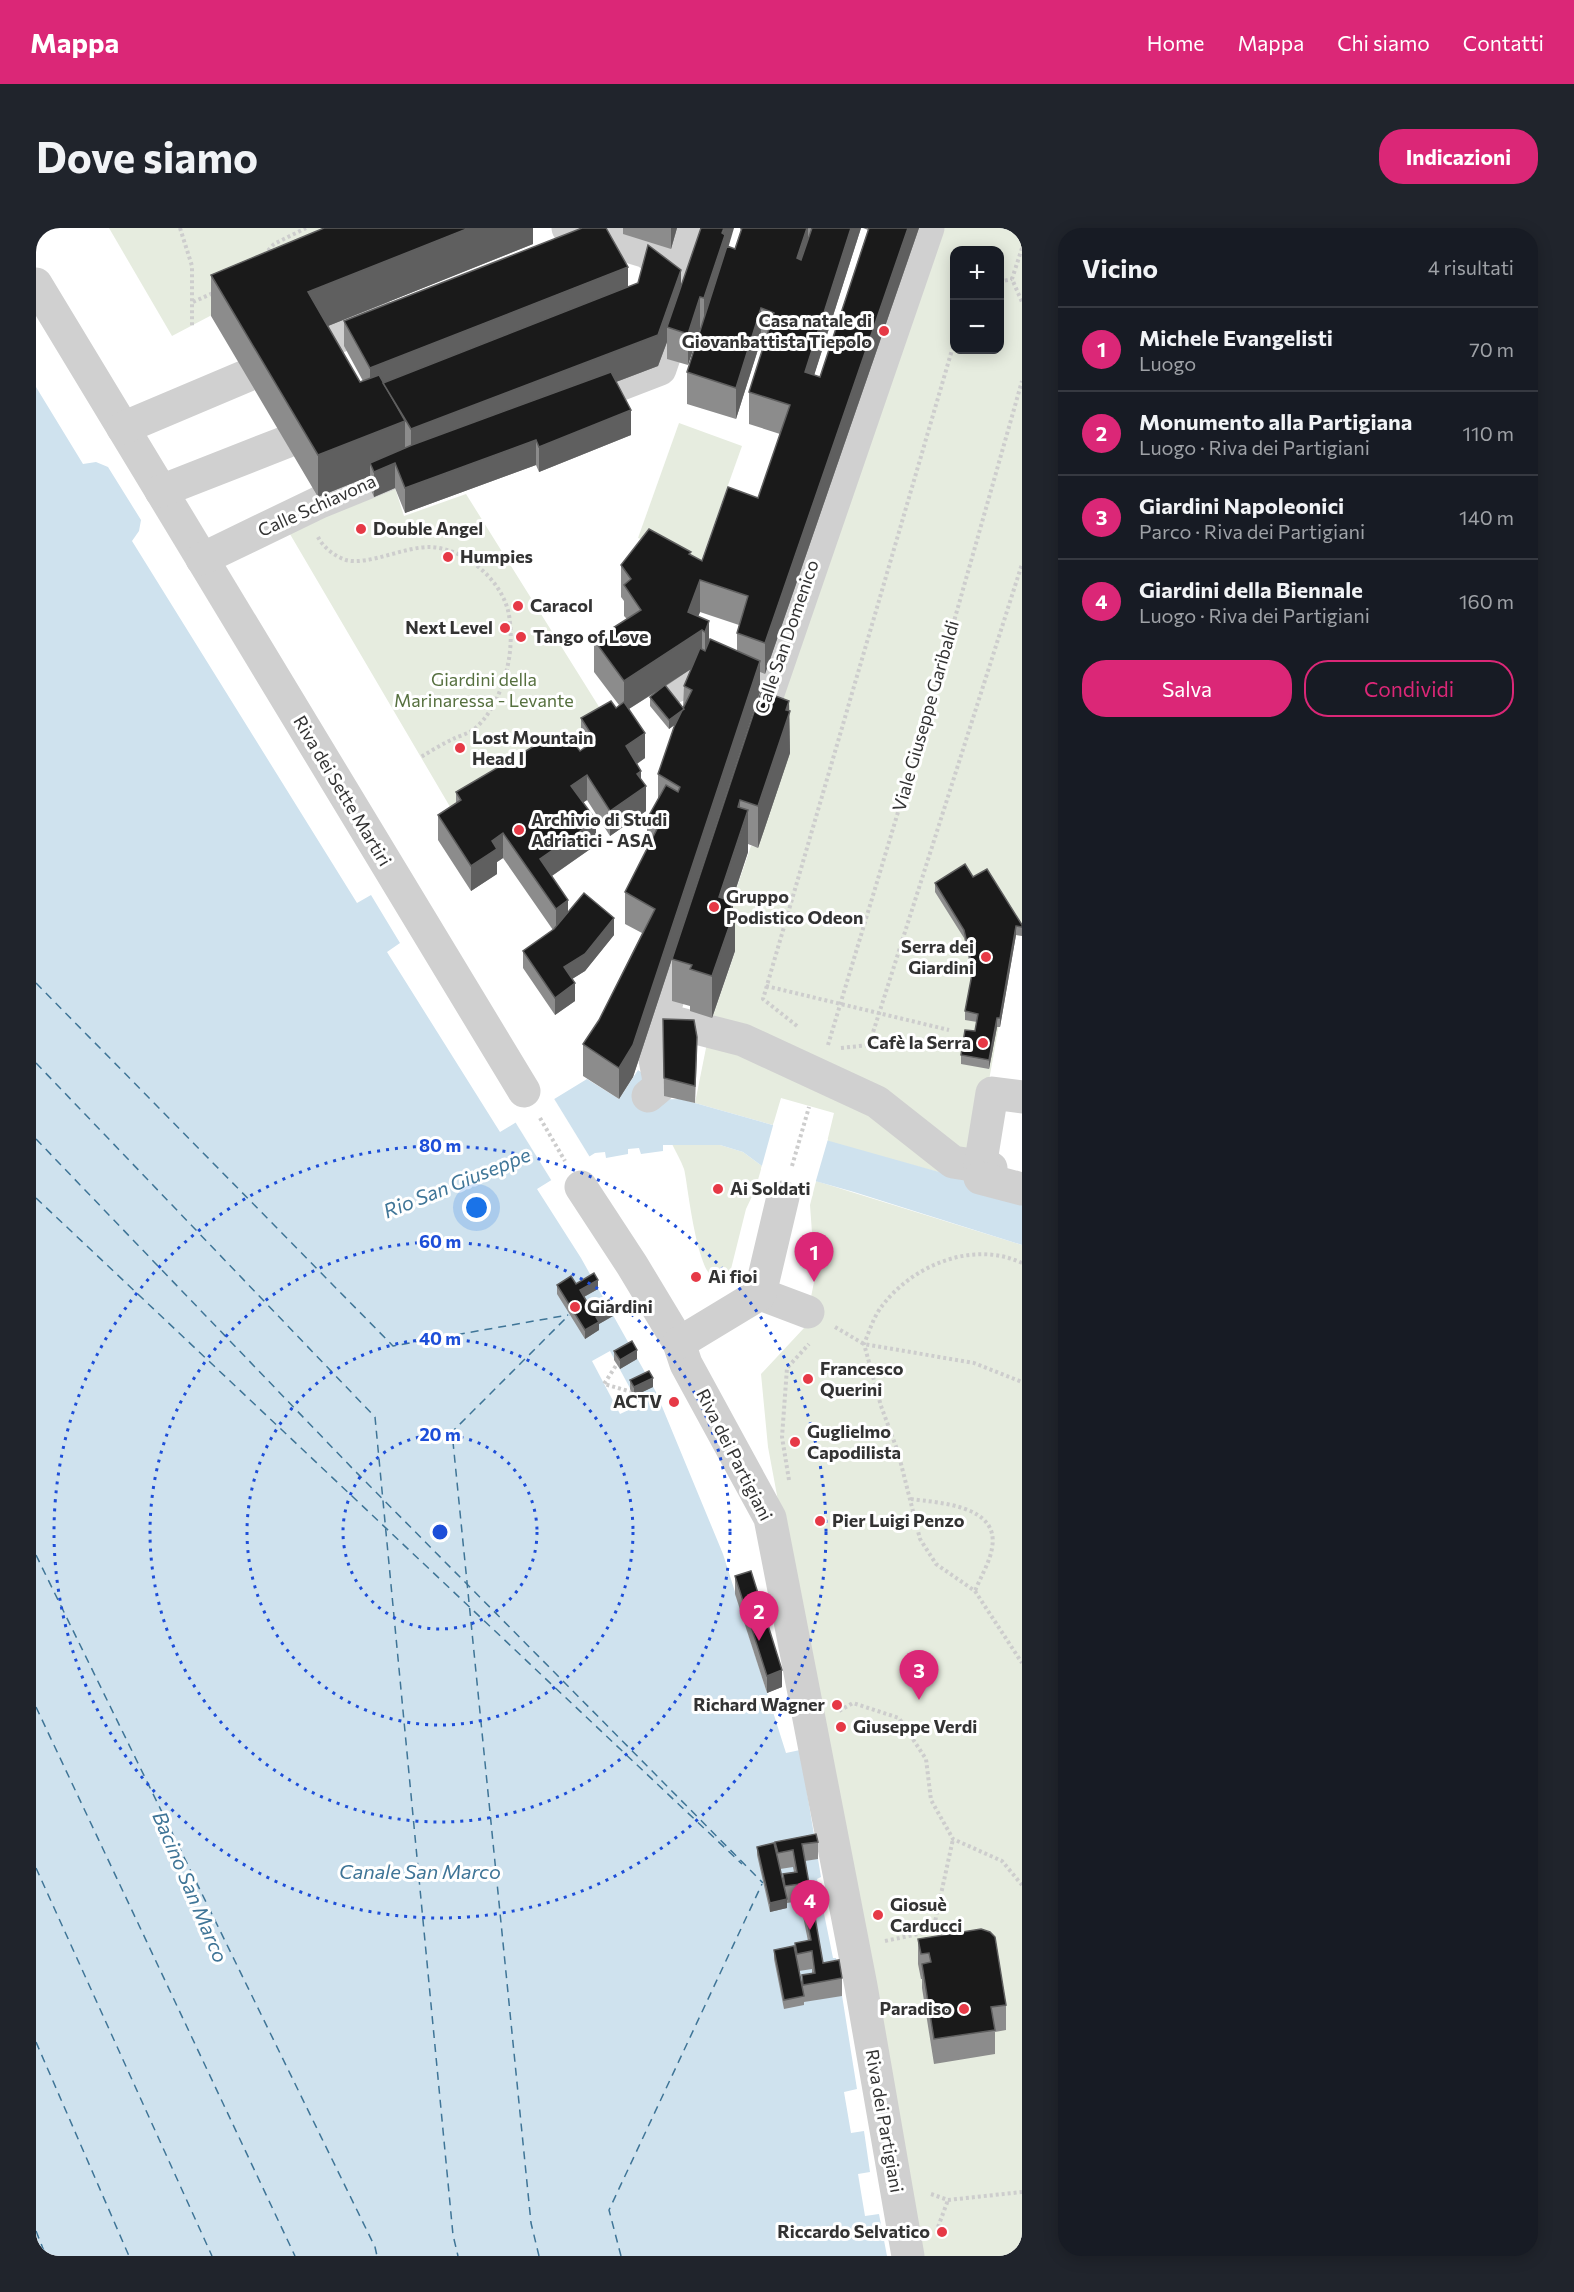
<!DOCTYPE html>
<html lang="it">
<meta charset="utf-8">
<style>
body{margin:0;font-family:Commissioner,sans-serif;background:#20242c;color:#f1f3f6}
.controls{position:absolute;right:18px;top:18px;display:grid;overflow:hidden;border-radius:12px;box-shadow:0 3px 15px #0003}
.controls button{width:54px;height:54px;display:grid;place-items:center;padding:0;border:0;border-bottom:2px solid #363941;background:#171b24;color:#f1f3f6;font:30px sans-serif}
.you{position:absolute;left:441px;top:980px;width:21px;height:21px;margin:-15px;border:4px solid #fff;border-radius:50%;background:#1a73e8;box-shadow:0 0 0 9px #1a73e833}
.badge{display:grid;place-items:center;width:39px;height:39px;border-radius:50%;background:#db2777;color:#fff;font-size:20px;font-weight:700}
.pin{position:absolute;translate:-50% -50px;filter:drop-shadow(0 2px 3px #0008)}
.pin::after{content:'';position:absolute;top:32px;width:21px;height:18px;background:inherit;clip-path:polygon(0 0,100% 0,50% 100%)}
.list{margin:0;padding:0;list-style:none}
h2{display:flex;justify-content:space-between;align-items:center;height:78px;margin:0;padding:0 24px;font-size:26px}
h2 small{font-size:20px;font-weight:400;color:#9ea1a6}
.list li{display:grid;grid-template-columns:39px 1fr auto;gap:18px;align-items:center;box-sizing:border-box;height:84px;padding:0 24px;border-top:2px solid #363941}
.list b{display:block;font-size:22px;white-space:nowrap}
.list p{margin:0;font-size:20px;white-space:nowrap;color:#9ea1a6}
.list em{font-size:20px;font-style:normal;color:#9ea1a6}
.actions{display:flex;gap:12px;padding:18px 24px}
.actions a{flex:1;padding:14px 0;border:2px solid #db2777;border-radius:24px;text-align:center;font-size:21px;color:#db2777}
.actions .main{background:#db2777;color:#fff}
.map{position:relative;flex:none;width:986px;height:2028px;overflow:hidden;border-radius:24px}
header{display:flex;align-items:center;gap:36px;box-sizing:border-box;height:84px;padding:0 30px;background:#db2777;color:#fff}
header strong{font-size:28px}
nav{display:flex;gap:33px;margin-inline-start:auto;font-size:21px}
.intro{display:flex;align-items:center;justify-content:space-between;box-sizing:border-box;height:144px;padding:0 36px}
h1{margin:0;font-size:42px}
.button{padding:15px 27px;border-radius:24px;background:#db2777;color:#fff;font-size:21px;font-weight:700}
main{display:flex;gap:36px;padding:0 36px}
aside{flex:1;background:#171b24;border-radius:24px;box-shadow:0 3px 15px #0003}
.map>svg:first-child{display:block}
.green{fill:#e6ecdf;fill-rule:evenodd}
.water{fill:#cfe2ee}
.pier{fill:#fff}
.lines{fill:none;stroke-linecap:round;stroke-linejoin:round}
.ferry{stroke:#3f7597;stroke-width:1.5;stroke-dasharray:8 6;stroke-linecap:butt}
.path{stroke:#cdcdcd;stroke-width:4;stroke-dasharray:3 3;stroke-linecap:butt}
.minor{stroke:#d0d0d0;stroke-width:33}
.wall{fill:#8c8c8c;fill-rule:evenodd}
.shaded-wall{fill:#5f5f5f}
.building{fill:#1a1a1a;stroke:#5f5f5f;stroke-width:1.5}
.ring{fill:none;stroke:#1d4ed8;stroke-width:3;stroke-dasharray:3 6}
.poi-dot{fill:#e63946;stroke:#fff;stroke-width:2}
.labels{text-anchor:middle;stroke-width:6;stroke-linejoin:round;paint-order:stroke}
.poi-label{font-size:18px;font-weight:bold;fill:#333;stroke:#fff;text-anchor:start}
.street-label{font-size:18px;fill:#333;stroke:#fff}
.park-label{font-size:18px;fill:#56703f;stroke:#fff}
.water-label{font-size:20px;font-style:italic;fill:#3f7597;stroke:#fff}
.centre{fill:#1d4ed8;stroke:#fff;stroke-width:3}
.ring-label{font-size:18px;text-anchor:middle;font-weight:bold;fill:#1d4ed8;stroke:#fff;stroke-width:6;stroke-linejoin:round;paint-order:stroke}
</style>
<header>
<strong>Mappa</strong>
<nav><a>Home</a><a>Mappa</a><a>Chi siamo</a><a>Contatti</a></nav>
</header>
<div class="intro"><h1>Dove siamo</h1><a class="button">Indicazioni</a></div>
<main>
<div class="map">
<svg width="986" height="2028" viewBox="0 0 986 2028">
<rect width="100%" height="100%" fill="#fff"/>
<!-- green -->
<g class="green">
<polygon points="73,0 341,0 136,108"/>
<path d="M899,0H986V708L979,707L935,953L791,914L798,885L745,870L737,897L659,875L676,790L699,724L694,679L715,618L722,619L753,525L726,505ZM918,22H963V122H918Z"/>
<polygon points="643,195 706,218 665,333 602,310"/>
<polygon points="359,260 368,288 430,266 575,498 420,589 251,301"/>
<path d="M636,916L684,917L707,924L726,938L719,962L710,981L694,1045C663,1085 652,953 648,941C645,933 640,924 636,916Z"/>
<polygon points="780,953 986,1017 986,2028 880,2028 771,1428 732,1219 725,1146 768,1100 772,1084 778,1054 773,1035 776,1005 774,977"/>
</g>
<!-- water -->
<polygon class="water" points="0,159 47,236 60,234 72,239 105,292 103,303 96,313 321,675 335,667 364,715 351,724 464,904 551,851 583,871 602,842 617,852 605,872 644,871 659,875 935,953 986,975 986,1017 818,964 726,938 707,924 684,917 627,917 627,923 605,926 603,920 592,921 592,926 570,930 569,924 559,925 501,961 545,1030 620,1164 687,1326 750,1525 764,1522 785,1649 781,1651 797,1730 800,1730 821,1861 808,1864 815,1905 828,1903 834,1944 822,1946 829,1988 843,1986 851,2028 0,2028"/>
<!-- pier -->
<g class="pier">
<polygon points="517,869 555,931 517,955 478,892"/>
<polygon points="738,894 792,911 779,956 725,941"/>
<polygon points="574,1123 603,1177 584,1186 556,1133"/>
</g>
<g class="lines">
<!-- ferry -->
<g class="ferry">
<polyline points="0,755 357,1118 532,1087"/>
<polyline points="0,835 339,1189 417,2007 422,2028"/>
<polyline points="0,911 316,1240 727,1655"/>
<polyline points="0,970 706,1636"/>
<polyline points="0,1327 339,2019 341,2028"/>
<polyline points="0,1479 259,2028"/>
<polyline points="0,1640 176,2028"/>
<polyline points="0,1814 93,2028"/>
<polyline points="0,2003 10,2028"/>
<polyline points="503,2028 495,1995 416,1204 533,1087"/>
<polyline points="585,2028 573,1982 726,1656"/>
</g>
<!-- path -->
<g class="path">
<polyline points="144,0 156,38 156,98"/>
<polyline points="986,20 976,51 986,74"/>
<polyline points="228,27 238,16 270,0"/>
<polyline points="963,54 976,51"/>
<polyline points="157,74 177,65"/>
<path d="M282,309C287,319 298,328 310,332C331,338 370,318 395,319C430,321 467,353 473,387C477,412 474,437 465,460C460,474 450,492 438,501C432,506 423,508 417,511C406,516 395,523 385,529"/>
<polyline points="730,758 913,802"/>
<polyline points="761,798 727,771 918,115"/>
<polyline points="792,817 896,471 986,153"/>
<polyline points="805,820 833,817 986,336"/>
<polyline points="504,890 529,933"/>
<polyline points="756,938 773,879"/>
<path d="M986,1035C937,1012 877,1037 846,1078C838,1088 833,1104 828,1116L845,1178L862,1224L884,1311L900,1336L939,1363L986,1435"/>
<polyline points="799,1099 828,1116 938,1135 986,1154"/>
<polyline points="584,1134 581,1136 568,1156 596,1164 598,1163"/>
<polyline points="753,1252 746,1209 751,1140 773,1116"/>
<path d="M875,1271C903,1275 964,1277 956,1320C954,1334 944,1350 939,1363"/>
<polyline points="803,1483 817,1475 863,1490 890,1531 895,1572 917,1611 966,1633 986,1657"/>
<polyline points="849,1713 897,1703 917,1611"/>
<polyline points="895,1966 912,1972 986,1964"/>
<polyline points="902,1999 912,1972"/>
</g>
<!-- minor -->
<g class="minor">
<polyline points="532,0 611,24 652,58 624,141 541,173"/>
<polyline points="641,48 654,0"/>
<polyline points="0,56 488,863"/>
<polyline points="279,118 349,90"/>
<polyline points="87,200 210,148"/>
<polyline points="125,263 250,214"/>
<polyline points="166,331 284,274 375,237"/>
<polyline points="629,462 658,451 673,435 685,439"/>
<polyline points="717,509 892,0"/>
<polyline points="625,791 707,812 841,874 917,934 955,940"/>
<polyline points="612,868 624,858 617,821 649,712"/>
<polyline points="944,939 956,865 986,869"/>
<polyline points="944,950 986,961"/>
<polyline points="545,959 596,1037 643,1115 650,1136 734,1290 825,1758 872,2028"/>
<polyline points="724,1066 772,1084"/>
<polyline points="643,1115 724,1066 747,969"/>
</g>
</g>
<!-- wall -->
<g class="wall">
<path d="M497,0V16L292,98L324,154L327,153L308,118V93L592,59H645L692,19L699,21L705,2L704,1V0H825L778,147L784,149L832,2L827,0H883L729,446L724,444V464L597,849L583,871L547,848V816L563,792L606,705L589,696V664L611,621V591L622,571V546L640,496L633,501L614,478V469L623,462L593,481L609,530L601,536L605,551L610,583L574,608L551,572L547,574L560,617L516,648L532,684L578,707L549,743L536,751L539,773L519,787L487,740V723L517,702L467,630L461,634V646L435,663L402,612V587L420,575V564L522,514L544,523L548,520L545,515V490L580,480L583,477L558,444V412L591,391L588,388V373L585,369V337L655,327L666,333L722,270L744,206L713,196V164L729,113L725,112L700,191L651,176V144L664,101L652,137L631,131V114L622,138L580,154L595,207L503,244L500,237L369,285L359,260L338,269L334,260V248L282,269L175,88V47ZM664,384L703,397L701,405V423L673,412L662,388ZM655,441L648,458L647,480L630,458Z"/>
<polygon points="587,0 641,0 635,21 587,6"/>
<polygon points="722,472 753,473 754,525 722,620 712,616 712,624 696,673 697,681 699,723 676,790 654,783 654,778 636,773 636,731"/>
<polygon points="937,649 986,697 986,708 980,707 964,799 961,799 953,841 925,836 925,827 939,803 941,794 929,792 929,783 936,746 928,710 899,664 899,655"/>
<polygon points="627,791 661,826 659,875 628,868"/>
<polygon points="540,1056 562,1061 548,1069 555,1081 577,1088 563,1096 563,1102 549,1111 521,1066 521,1057"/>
<polygon points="578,1123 601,1131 584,1141 578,1132"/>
<polygon points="594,1152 617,1159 598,1168 594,1161"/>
<polygon points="699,1348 746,1459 731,1465 699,1366"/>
<path d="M739,1614H782V1631L769,1633L787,1735L806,1750V1768L768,1774V1777L748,1781L738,1731V1722L759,1724V1715L772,1713L764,1673L751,1675V1680L734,1684L721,1627V1619L739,1622ZM757,1639L758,1644L747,1646V1654L744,1641ZM776,1741V1746L766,1747V1758L763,1743Z"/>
<polygon points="882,1711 970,1777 970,1802 959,1804 959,1826 898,1836 886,1760 886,1751 885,1751 882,1736"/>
</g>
<!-- shaded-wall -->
<g class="shaded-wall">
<polygon points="433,0 497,0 497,16 272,106 272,64"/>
<polygon points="635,0 641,0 635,21"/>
<polygon points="688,0 698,0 668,102 668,70"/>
<polygon points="771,0 772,0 772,29 761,62 761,30"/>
<polygon points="815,0 825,0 769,176 769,144"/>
<polygon points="872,0 883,0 729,446 729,415"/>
<polygon points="592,39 592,64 334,165 334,140"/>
<polygon points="645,42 645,74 631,99 631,114 622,138 375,232 375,201"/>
<polygon points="664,69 664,101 652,137 652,106"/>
<polygon points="725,80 725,112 700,191 700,160"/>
<polygon points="595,182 595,207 503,244 503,219"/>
<polygon points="369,193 369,234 359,235 359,260 338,269 338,244 334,235 334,248 282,269 282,227"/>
<polygon points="500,212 500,237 369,285 369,260"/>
<polygon points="664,352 664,384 654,410 666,402 666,434 588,484 588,453 652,384"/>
<polygon points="673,393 673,424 669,435 669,404"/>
<polygon points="724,433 724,464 597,849 583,871 583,840"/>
<polygon points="753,473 754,525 722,620 722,578"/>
<polygon points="648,481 648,490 633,501 633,492"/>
<polygon points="609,505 609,530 590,543 590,518"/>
<polygon points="605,543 605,561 610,558 610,583 574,608 574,583 601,546"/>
<polygon points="551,547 551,572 535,583 535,558"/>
<polygon points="704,572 704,607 712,582 712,624 683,711 683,669 702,579"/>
<polygon points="560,592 560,617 504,656 504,631"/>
<polygon points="467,605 467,630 461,634 461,646 435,663 435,638 456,613"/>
<polygon points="532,672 532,697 520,706 520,681"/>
<polygon points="697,674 697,688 699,682 699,723 676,790 676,748"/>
<polygon points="578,690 578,707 549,743 528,756 528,739"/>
<polygon points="980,698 980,707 964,799 964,790"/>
<polygon points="539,755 539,773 519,787 519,770"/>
<polygon points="961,790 961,799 953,841 953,832"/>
<polygon points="562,1052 562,1061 544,1071 544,1062"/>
<polygon points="577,1079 577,1088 563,1096 563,1102 549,1111 549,1102 560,1089"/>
<polygon points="601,1122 601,1131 584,1141 584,1132"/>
<polygon points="617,1150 617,1159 598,1168 598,1159"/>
<polygon points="746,1442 746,1459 731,1465 731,1448"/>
<polygon points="751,1671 751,1680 734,1684 734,1675"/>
</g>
<!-- building -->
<g class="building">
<polygon points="288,0 433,0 272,64 324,154 343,147 369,193 282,227 175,47"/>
<polygon points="546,0 570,0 592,39 334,140 308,93"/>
<polygon points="665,0 688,0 686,5 689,7 668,70 664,69 652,106 631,99"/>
<polygon points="706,0 771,0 761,30 765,32 776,0 815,0 769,144 784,149 833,0 872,0 729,415 701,405 712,368 664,352 652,384 673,393 669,404 666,402 588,453 558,412 605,382 588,357 595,351 585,337 613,301 655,324 653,326 666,333 692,259 722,270 754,177 713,164 738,85 725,80 700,160 651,144 691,18 699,21"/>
<polygon points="612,17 645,42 622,107 375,201 347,155 602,55"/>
<polygon points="575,144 595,182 503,219 500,212 369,260 359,235 338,244 334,235 376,217"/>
<polygon points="674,411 724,433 597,817 583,840 547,816 563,792 619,681 589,664 623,597 611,591 630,557 642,564 644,559 622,546 638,499 656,462 648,458 664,420 669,423"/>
<polygon points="629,457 648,481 633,492 614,469"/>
<polygon points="726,463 753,473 750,482 754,483 722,578 704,572 702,579 712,582 683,669 697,674 695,680 699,682 676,748 654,741 656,737 636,731 722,472"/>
<polygon points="575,473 580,480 588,474 609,505 590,518 605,543 601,546 610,558 574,583 551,547 535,558 560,592 504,631 532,672 520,681 467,605 456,613 461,621 435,638 402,587 425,572 420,564 517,507 522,514 532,507 544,523 559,512 545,490"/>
<polygon points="929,636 937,649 951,641 986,697 986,699 980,698 964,790 961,790 953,832 925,827 929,802 939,803 942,786 929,783 937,741 928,702 899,655"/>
<polygon points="548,665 578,690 549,726 528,739 539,755 519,770 487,723 518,701"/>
<polygon points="627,791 658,792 661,809 659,858 628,850"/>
<polygon points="558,1045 562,1052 544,1062 555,1081 573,1072 577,1079 560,1089 563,1094 549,1102 521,1057 535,1048 540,1056"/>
<polygon points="596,1113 601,1122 584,1132 578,1123"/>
<polygon points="613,1143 617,1150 598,1159 594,1152"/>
<polygon points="715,1343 746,1442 731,1448 699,1348"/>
<polygon points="780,1606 782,1614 766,1616 787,1735 803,1732 806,1750 767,1757 766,1747 779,1745 776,1723 761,1726 759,1715 775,1712 764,1656 749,1658 747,1646 761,1644 757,1622 742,1625 739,1614"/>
<polygon points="738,1615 751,1671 734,1675 721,1619"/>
<polygon points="945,1701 954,1704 959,1709 970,1777 955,1779 959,1802 898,1811 886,1736 895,1734 893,1725 885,1726 882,1711"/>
<polygon points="758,1718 768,1768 748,1772 738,1722"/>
</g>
<!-- distance rings -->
<g class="ring">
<circle cx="404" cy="1304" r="97"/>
<circle cx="404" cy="1304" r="193"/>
<circle cx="404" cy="1304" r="290"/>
<circle cx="404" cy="1304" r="386"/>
</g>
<!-- markers -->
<g class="poi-dot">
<circle cx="848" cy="103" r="6"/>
<circle cx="325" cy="301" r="6"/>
<circle cx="412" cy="329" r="6"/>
<circle cx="482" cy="378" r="6"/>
<circle cx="469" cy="400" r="6"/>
<circle cx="485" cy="409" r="6"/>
<circle cx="424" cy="520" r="6"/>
<circle cx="483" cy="602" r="6"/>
<circle cx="678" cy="679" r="6"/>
<circle cx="950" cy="729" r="6"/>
<circle cx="947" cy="815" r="6"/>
<circle cx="682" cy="961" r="6"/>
<circle cx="660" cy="1049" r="6"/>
<circle cx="539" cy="1079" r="6"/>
<circle cx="772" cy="1151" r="6"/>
<circle cx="638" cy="1174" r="6"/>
<circle cx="759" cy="1214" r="6"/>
<circle cx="784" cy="1293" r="6"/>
<circle cx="801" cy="1477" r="6"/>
<circle cx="805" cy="1499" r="6"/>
<circle cx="842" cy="1687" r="6"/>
<circle cx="928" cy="1781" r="6"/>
<circle cx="906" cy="2004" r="6"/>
</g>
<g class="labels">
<!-- poi labels -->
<g class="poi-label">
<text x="836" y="99" text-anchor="end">Casa natale di<tspan x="836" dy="21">Giovanbattista Tiepolo</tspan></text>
<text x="337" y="307">Double Angel</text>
<text x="424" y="335">Humpies</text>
<text x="494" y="384">Caracol</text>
<text x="457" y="406" text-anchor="end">Next Level</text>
<text x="497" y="415">Tango of Love</text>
<text x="436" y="516">Lost Mountain<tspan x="436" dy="21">Head I</tspan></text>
<text x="495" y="598">Archivio di Studi<tspan x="495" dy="21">Adriatici - ASA</tspan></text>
<text x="690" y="675">Gruppo<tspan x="690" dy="21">Podistico Odeon</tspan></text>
<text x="938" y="725" text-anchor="end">Serra dei<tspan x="938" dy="21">Giardini</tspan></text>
<text x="935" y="821" text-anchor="end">Cafè la Serra</text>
<text x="694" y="967">Ai Soldati</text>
<text x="672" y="1055">Ai fioi</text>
<text x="551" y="1085">Giardini</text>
<text x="784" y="1147">Francesco<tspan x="784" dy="21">Querini</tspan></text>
<text x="626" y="1180" text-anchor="end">ACTV</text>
<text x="771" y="1210">Guglielmo<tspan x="771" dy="21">Capodilista</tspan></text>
<text x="796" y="1299">Pier Luigi Penzo</text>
<text x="789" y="1483" text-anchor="end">Richard Wagner</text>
<text x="817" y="1505">Giuseppe Verdi</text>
<text x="854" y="1683">Giosuè<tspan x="854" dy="21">Carducci</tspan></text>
<text x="916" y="1787" text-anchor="end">Paradiso</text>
<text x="894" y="2010" text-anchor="end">Riccardo Selvatico</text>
</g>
<!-- street labels -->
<g class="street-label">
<text transform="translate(281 278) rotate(-24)" y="6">Calle Schiavona</text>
<text transform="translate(751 409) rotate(-71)" y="6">Calle San Domenico</text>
<text transform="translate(890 488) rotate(-74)" y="6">Viale Giuseppe Garibaldi</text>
<text transform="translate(306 563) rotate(59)" y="6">Riva dei Sette Martiri</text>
<text transform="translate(698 1227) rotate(63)" y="6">Riva dei Partigiani</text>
<text transform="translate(848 1893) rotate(80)" y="6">Riva dei Partigiani</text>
</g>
<!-- park labels -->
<g class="park-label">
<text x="448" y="458">Giardini della<tspan x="448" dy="21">Marinaressa - Levante</tspan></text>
</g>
<!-- water labels -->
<g class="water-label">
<text transform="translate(421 955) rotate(-22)" y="7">Rio San Giuseppe</text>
<text x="384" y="1651">Canale San Marco</text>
<text transform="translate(154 1659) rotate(67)" y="7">Bacino San Marco</text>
</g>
</g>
<circle cx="404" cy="1304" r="9" class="centre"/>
<g class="ring-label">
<text x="404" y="924">80 m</text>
<text x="404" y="1020">60 m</text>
<text x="404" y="1117">40 m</text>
<text x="404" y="1213">20 m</text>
</g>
</svg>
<div class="controls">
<button>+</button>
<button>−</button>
</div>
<div class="you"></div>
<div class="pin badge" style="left:778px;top:1054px">1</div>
<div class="pin badge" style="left:723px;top:1413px">2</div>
<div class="pin badge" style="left:883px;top:1472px">3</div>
<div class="pin badge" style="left:774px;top:1702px">4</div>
</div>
<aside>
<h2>Vicino<small>4 risultati</small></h2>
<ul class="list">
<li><span class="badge">1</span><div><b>Michele Evangelisti</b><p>Luogo</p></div><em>70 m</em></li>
<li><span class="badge">2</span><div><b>Monumento alla Partigiana</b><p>Luogo · Riva dei Partigiani</p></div><em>110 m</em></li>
<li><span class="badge">3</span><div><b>Giardini Napoleonici</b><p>Parco · Riva dei Partigiani</p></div><em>140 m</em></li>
<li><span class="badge">4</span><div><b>Giardini della Biennale</b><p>Luogo · Riva dei Partigiani</p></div><em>160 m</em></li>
</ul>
<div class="actions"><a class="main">Salva</a><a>Condividi</a></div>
</aside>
</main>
